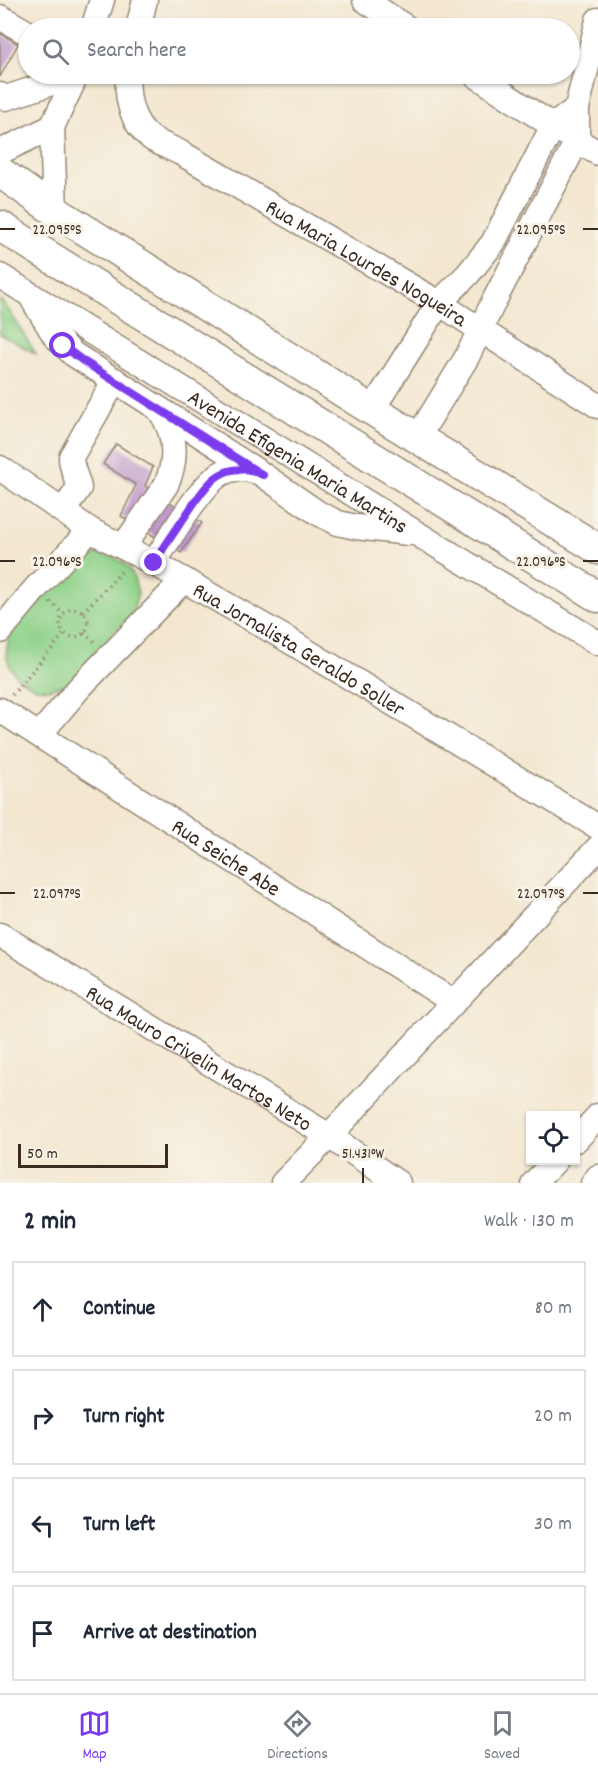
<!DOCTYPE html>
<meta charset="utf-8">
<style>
body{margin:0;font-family:Dekko,sans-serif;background:#f2f2f3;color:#1f2937}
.controls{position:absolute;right:18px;bottom:18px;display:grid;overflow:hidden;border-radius:0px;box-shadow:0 2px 4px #0004}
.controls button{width:54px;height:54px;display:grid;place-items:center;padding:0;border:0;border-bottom:2px solid #e0e1e3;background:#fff;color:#1f2937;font:30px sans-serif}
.scale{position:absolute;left:18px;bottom:15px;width:150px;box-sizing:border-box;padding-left:6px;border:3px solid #3b2a1e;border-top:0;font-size:16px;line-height:21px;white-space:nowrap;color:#3b2a1e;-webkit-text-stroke:4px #f7f3e8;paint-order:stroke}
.stop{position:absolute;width:18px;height:18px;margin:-14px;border:4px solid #7c3aed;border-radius:50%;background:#fff}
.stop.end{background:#7c3aed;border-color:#fff;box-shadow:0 2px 6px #0008}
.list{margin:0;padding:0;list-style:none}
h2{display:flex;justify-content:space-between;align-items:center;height:78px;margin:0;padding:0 24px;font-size:26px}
h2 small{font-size:20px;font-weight:400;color:#747a83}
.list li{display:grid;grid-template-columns:39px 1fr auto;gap:18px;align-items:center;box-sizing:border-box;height:96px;margin:0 12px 12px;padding:0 12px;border:2px solid #e0e1e3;border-radius:0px}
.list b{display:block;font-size:22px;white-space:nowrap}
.list em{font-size:20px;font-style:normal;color:#747a83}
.icon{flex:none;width:33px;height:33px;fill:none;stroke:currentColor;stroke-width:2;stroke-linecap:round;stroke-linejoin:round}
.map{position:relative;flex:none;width:598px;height:1183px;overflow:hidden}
.search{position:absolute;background:#fff;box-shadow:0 2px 4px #0004;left:18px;right:18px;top:18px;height:66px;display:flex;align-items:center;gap:15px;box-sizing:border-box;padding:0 21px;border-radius:33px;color:#747a83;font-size:22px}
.sheet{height:510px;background:#fff}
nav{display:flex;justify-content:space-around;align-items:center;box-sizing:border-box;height:84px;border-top:2px solid #e0e1e3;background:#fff;font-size:16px;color:#747a83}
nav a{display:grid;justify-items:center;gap:3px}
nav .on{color:#7c3aed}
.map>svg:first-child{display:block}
.green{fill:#8fd28a;stroke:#657e54;stroke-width:1.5}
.building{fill:#be97ca}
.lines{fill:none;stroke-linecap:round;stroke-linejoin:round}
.minor-casing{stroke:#978877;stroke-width:27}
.major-casing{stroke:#978877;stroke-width:33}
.path{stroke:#978877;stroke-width:4;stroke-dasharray:1.5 4.5;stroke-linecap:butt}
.minor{stroke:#fff;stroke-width:24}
.major{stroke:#fff;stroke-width:30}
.route{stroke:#7c3aed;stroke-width:8}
.ticks{fill:none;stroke:#3b2a1e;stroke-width:2}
.labels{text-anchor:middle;stroke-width:6;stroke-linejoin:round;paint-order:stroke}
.street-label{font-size:22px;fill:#3b2a1e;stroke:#f7f3e8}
.ticks-label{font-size:15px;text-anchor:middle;fill:#3b2a1e;stroke:#f7f3e8;stroke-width:6;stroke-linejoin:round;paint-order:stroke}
</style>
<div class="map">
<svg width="598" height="1183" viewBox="0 0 598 1183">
<rect width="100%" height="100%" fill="#f7f3e8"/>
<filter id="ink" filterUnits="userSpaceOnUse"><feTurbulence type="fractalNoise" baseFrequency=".0167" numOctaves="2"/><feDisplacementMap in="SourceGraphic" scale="12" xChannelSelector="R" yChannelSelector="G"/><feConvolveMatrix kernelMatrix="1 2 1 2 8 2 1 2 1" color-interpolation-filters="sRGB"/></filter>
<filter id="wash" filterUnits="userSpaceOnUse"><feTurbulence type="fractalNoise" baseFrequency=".008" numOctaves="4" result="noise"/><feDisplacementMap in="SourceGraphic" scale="24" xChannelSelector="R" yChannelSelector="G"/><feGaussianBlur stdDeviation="1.35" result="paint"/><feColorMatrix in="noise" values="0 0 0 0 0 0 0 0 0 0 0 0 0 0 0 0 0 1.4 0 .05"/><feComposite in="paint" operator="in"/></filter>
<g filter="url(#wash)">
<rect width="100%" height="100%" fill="#f3e7d0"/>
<!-- green -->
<g class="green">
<polygon points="0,299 10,312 36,354 0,334"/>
<polygon points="95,554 114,557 125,564 133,574 138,593 133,612 69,683 49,689 36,688 18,678 10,667 6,655 9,635 76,561 82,557"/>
</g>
<g id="blocks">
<!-- building -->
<g class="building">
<polygon points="0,33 18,44 0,77"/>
<polygon points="116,444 153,467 145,486 202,523 181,553 121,516 136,485 103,464"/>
</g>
</g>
</g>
<g filter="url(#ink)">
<use href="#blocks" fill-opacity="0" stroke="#978877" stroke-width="1.5"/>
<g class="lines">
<defs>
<g id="minor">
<polyline points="365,0 407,28"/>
<polyline points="0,17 28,33"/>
<polyline points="93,28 102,0"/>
<polyline points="138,28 145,0"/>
<path id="s1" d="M128,74C126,97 131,123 151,138C160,144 171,148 181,153L439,303L598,406"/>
<polyline points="474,74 553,126 598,153"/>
<polyline points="0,95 6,98 76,75"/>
<polyline points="0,152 52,127"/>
<polyline points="55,211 52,127 77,74"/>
<path id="s2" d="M0,276L416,533L598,643"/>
<polyline points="33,300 55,336 73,354 263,475 318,513 338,523 356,527 409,533"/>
<polyline points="372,410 439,303 468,274 493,243 553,126 577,108"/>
<polyline points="418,437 467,357 495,299 577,141 577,108 598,20"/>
<path id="s3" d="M0,468L90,530L154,563L283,637L598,827"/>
<path d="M63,511L79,488C77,478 71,468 71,457L115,380"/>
<path d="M123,547L166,485C178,458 176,433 159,409"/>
<path d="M154,563C168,541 201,484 222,473C233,467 246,468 258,472"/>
<polyline points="0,631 35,589 90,530"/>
<path id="s4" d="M0,710L453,1002"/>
<polyline points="40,734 80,687 184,580"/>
<path id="s5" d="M0,935L329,1136L398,1183"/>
<polyline points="576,1140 598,1116"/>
<polyline points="283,1183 329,1136 598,848"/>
<polyline points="534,1183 556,1160"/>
<polyline points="593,1183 598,1177"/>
</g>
<g id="major">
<polyline points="0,172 55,211 372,410 598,549"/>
<polyline points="0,226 598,597"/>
</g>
</defs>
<!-- minor casing -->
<use href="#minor" class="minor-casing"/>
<!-- major casing -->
<use href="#major" class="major-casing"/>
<!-- path -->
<g class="path">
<polyline points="50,602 63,613"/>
<circle cx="74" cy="623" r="14"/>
<polyline points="83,612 124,569"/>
<polyline points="84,633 95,642"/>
<polyline points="12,695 64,634"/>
</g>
<!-- minor -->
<use href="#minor" class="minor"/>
<!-- major -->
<use href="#major" class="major"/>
</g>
</g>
<g class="lines" filter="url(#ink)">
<!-- route -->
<path class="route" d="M63,346L83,361L263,475C222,456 206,486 186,515C175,531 164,547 154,563"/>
</g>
<!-- ticks -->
<path class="ticks" d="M0,229H15M583,229H598M0,561H15M583,561H598M0,893H15M583,893H598M363,1168V1183"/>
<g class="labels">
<!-- street labels -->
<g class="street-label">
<text dy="8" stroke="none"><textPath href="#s1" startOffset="320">Rua Maria Lourdes Nogueira</textPath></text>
<text dy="8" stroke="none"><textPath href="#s2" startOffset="351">Avenida Efigenia Maria Martins</textPath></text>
<text dy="8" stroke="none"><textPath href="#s3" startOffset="350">Rua Jornalista Geraldo Soller</textPath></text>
<text dy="8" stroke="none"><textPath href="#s4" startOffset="270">Rua Seiche Abe</textPath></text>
<text dy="8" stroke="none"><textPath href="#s5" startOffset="234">Rua Mauro Crivelin Martos Neto</textPath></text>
</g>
</g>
<g class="ticks-label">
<text x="57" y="234">22.095°S</text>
<text x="541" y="234">22.095°S</text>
<text x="57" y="566">22.096°S</text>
<text x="541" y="566">22.096°S</text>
<text x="57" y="898">22.097°S</text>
<text x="541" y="898">22.097°S</text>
<text x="363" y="1158">51.431°W</text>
</g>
</svg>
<div class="controls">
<button><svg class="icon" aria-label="locate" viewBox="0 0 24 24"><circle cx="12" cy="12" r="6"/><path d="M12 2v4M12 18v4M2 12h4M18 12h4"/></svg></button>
</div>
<div class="scale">50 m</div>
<div class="stop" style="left:63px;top:346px"></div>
<div class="stop end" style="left:154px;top:563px"></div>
<div class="search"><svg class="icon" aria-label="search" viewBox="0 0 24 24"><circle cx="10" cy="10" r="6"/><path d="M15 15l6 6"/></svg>Search here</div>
</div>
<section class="sheet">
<h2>2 min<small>Walk · 130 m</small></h2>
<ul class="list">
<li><svg class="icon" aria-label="ahead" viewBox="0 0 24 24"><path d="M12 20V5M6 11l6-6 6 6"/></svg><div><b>Continue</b></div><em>80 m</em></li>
<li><svg class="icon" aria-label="right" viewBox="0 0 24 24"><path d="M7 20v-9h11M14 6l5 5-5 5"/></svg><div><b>Turn right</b></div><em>20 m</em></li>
<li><svg class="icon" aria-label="left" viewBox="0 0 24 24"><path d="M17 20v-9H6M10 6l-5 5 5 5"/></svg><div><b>Turn left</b></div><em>30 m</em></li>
<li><svg class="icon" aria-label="arrive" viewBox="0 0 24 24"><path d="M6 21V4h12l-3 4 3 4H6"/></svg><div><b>Arrive at destination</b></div></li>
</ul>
</section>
<nav>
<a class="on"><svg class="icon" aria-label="map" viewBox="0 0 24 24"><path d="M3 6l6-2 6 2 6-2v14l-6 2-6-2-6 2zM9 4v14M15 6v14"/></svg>Map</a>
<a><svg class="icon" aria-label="directions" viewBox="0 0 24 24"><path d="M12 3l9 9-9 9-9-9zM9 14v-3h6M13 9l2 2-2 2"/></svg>Directions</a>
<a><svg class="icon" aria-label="saved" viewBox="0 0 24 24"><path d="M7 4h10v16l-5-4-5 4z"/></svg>Saved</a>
</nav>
